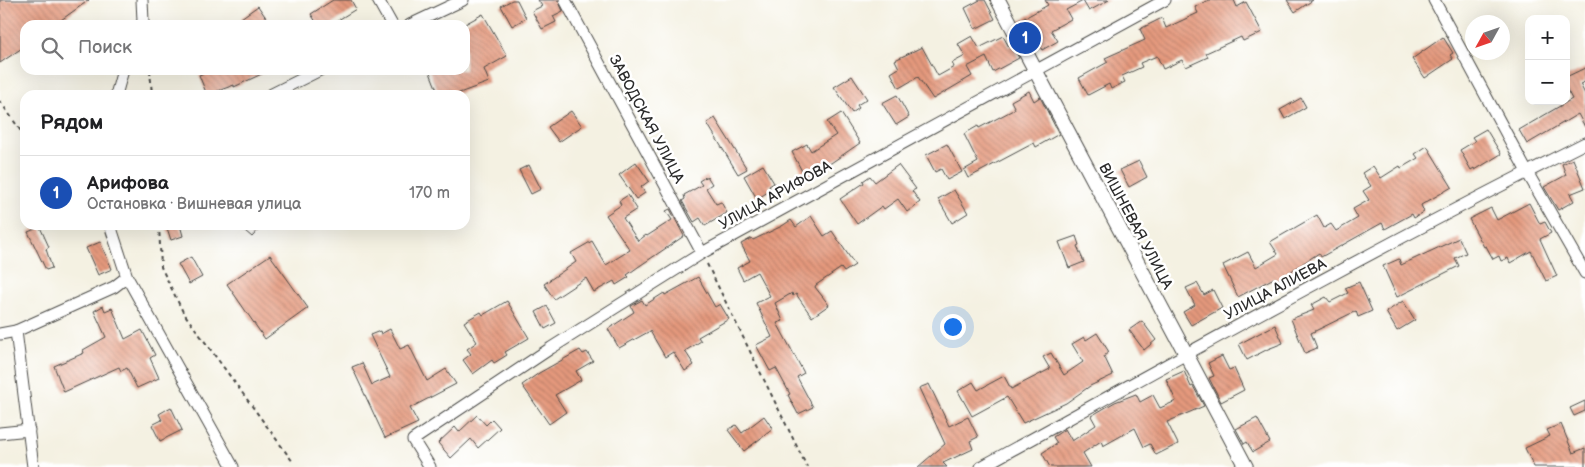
<!DOCTYPE html>
<html lang="ru">
<meta charset="utf-8">
<style>
body{margin:0;font-family:"Balsamiq Sans",sans-serif;background:#f2f2f2;color:#202124}
.controls{position:absolute;right:15px;top:15px;display:grid;overflow:hidden;border-radius:10px;box-shadow:0 5px 20px #0002}
.controls button{width:45px;height:45px;display:grid;place-items:center;padding:0;border:0;border-bottom:1px solid #e0e0e0;background:#fff;color:#202124;font:25px sans-serif}
.compass{position:absolute;left:1465px;top:15px;width:45px;height:45px;border-radius:50%;background:#fff;box-shadow:0 5px 20px #0002;rotate:230deg}
.you{position:absolute;left:952px;top:326px;width:18px;height:18px;margin:-12px;border:4px solid #fff;border-radius:50%;background:#1a73e8;box-shadow:0 0 0 8px #1a73e833}
.badge{display:grid;place-items:center;width:32px;height:32px;border-radius:50%;background:#b5179e;color:#fff;font-size:16px;font-weight:700}
.pin{position:absolute;translate:-50% -50%;border:2px solid #fff;box-shadow:0 1px 5px #0006}
.list{margin:0;padding:0;list-style:none}
h2{display:flex;justify-content:space-between;align-items:center;height:65px;margin:0;padding:0 20px;font-size:21px}
h2 small{font-size:16px;font-weight:400;color:#757577}
.list li{display:grid;grid-template-columns:32px 1fr auto;gap:15px;align-items:center;box-sizing:border-box;height:75px;padding:0 20px;border-top:1px solid #e0e0e0}
.list b{display:block;font-size:19px;white-space:nowrap}
.list p{margin:0;font-size:16px;white-space:nowrap;color:#757577}
.list em{font-size:16px;font-style:normal;color:#757577}
.icon{flex:none;width:28px;height:28px;fill:none;stroke:currentColor;stroke-width:2;stroke-linecap:round;stroke-linejoin:round}
.map{position:relative;flex:none;width:1585px;height:467px;overflow:hidden}
.search{position:absolute;background:#fff;box-shadow:0 5px 20px #0002;left:20px;top:20px;width:450px;height:55px;display:flex;align-items:center;gap:12px;box-sizing:border-box;padding:0 18px;border-radius:15px;color:#757577;font-size:19px}
.panel{position:absolute;background:#fff;box-shadow:0 5px 20px #0002;left:20px;top:90px;width:450px;height:140px;border-radius:15px}
.map>svg:first-child{display:block}
.building{fill:url(#building-back-hatch)}
.lines{fill:none;stroke-linecap:round;stroke-linejoin:round}
.minor-casing{stroke:#494946;stroke-width:13}
.tertiary-casing{stroke:#494946;stroke-width:16}
.path{stroke:#494946;stroke-width:2;stroke-dasharray:4 4;stroke-linecap:butt}
.minor{stroke:#fff;stroke-width:11}
.tertiary{stroke:#fff;stroke-width:14}
.labels{text-anchor:middle;stroke-width:5;stroke-linejoin:round;paint-order:stroke}
.street-label{font-size:15px;fill:#2b2b2b;stroke:#fff}
</style>
<div class="map">
<svg width="1585" height="467" viewBox="0 0 1585 467">
<defs>
<pattern id="building-back-hatch" width="6" height="6" patternUnits="userSpaceOnUse" patternTransform="scale(1.25)"><rect width="6" height="6" fill="#e5997d"/><path d="M-1 5l2 2M0 0l6 6M5-1l2 2" fill="none" stroke="#ba7d67"/></pattern>
</defs>
<rect width="100%" height="100%" fill="#fff"/>
<filter id="ink" filterUnits="userSpaceOnUse"><feTurbulence type="fractalNoise" baseFrequency=".02" numOctaves="2"/><feDisplacementMap in="SourceGraphic" scale="10" xChannelSelector="R" yChannelSelector="G"/><feConvolveMatrix kernelMatrix="1 2 1 2 8 2 1 2 1" color-interpolation-filters="sRGB"/></filter>
<filter id="wash" filterUnits="userSpaceOnUse"><feTurbulence type="fractalNoise" baseFrequency=".0096" numOctaves="4" result="noise"/><feDisplacementMap in="SourceGraphic" scale="20" xChannelSelector="R" yChannelSelector="G"/><feGaussianBlur stdDeviation="1.12" result="paint"/><feColorMatrix in="noise" values="0 0 0 0 0 0 0 0 0 0 0 0 0 0 0 0 0 1.4 0 .05"/><feComposite in="paint" operator="in"/></filter>
<g filter="url(#wash)">
<rect width="100%" height="100%" fill="#f4f1e2"/>
<g id="blocks">
<!-- building -->
<g class="building">
<polygon points="0,0 89,0 54,25 25,25 25,46 0,63"/>
<polygon points="333,0 351,0 356,9 330,25 318,25 311,14"/>
<polygon points="512,0 517,0 526,18 512,26 501,6"/>
<polygon points="538,0 558,0 563,11 553,16 556,22 542,29 532,11 542,6"/>
<polygon points="980,0 985,0 995,19 975,29 965,8"/>
<polygon points="1045,0 1109,0 1089,11 1083,1 1066,10 1071,19 1051,30 1058,41 1042,50 1030,28 1025,31 1019,21 1048,5"/>
<polygon points="1209,0 1234,0 1237,7 1246,2 1262,32 1243,41 1241,37 1206,53 1208,57 1186,67 1182,60 1163,69 1157,56 1140,63 1142,67 1122,76 1125,82 1111,89 1109,84 1088,95 1079,78 1108,62 1105,58 1145,40 1140,29 1162,18 1166,28 1198,13 1195,7"/>
<polygon points="1287,0 1313,0 1295,12"/>
<polygon points="258,6 271,25 246,25 241,18"/>
<polygon points="483,14 507,56 484,69 489,82 454,95 439,95 429,70 465,70 465,24"/>
<polygon points="972,36 979,48 1003,36 1009,47 1012,45 1019,58 993,72 986,57 967,67 972,76 933,99 918,77 899,88 891,73 899,68 895,60 922,47 938,76 954,67 952,63 965,56 958,44"/>
<polygon points="1443,37 1453,53 1450,55 1453,59 1425,78 1412,59"/>
<polygon points="1585,68 1585,82 1580,84 1585,94 1585,127 1578,114 1527,144 1519,130 1572,99 1566,88 1566,77"/>
<polygon points="211,70 270,70 234,87 234,85 207,95 199,75"/>
<polygon points="852,76 867,99 857,105 859,108 852,113 834,87"/>
<polygon points="1029,91 1034,101 1040,97 1059,134 1036,147 1034,143 968,178 964,170 978,162 964,134 978,126 979,128 1015,109 1011,101"/>
<polygon points="897,95 909,117 896,125 882,103"/>
<polygon points="1301,98 1306,107 1285,119 1280,110"/>
<polygon points="571,111 582,126 559,142 548,127"/>
<polygon points="841,113 860,143 831,163 805,177 792,152 807,144 811,151 836,135 827,122"/>
<polygon points="715,118 747,169 738,174 707,123"/>
<polygon points="1486,129 1501,154 1475,170 1474,168 1471,170 1460,150 1475,141 1472,137"/>
<polygon points="947,144 962,172 947,180 941,169 935,172 926,155"/>
<polygon points="1427,146 1452,187 1421,205 1424,212 1414,218 1412,214 1385,229 1382,223 1321,257 1319,253 1276,281 1274,278 1238,297 1223,265 1248,252 1256,267 1278,254 1270,242 1317,215 1324,228 1331,224 1336,231 1358,218 1353,209 1369,200 1363,191 1371,186 1362,173 1373,166 1381,178 1400,166 1401,168 1418,158 1415,154"/>
<polygon points="1573,159 1585,188 1570,194 1574,201 1558,210 1544,187 1566,175 1562,164"/>
<polygon points="1139,161 1147,177 1129,187 1120,170"/>
<polygon points="636,162 649,181 641,187 645,193 636,199 619,175"/>
<polygon points="529,165 541,189 531,194 519,170"/>
<polygon points="763,165 774,183 769,186 771,190 757,199 744,176"/>
<polygon points="898,165 916,189 912,191 920,202 907,212 898,199 884,209 882,206 857,224 840,199 864,183 863,181 870,176 875,182"/>
<polygon points="707,176 712,184 706,188 716,204 721,202 727,213 705,226 700,218 694,222 682,201 685,199 684,195 702,185 699,181"/>
<polygon points="954,190 968,213 952,223 938,199"/>
<polygon points="628,195 637,209 623,218 638,241 646,235 647,236 672,220 666,211 670,209 684,236 638,267 627,275 629,277 616,285 614,281 594,292 586,278 554,299 544,284 576,262 571,253 592,241 606,265 630,250 606,215 621,205 619,201"/>
<polygon points="1529,203 1540,224 1545,222 1551,233 1540,239 1557,276 1546,281 1531,251 1510,263 1508,258 1501,261 1499,256 1493,259 1486,246 1484,247 1469,219 1491,208 1497,220"/>
<polygon points="811,216 824,236 832,231 855,265 844,272 841,268 816,285 815,287 829,305 812,317 796,294 793,296 792,293 775,303 783,321 777,323 804,373 797,377 813,407 798,414 788,395 790,394 776,368 770,371 756,345 772,337 756,303 770,296 757,272 743,280 737,268 750,261 741,244 752,238 753,240 782,226 791,220 796,227"/>
<polygon points="166,225 180,225 183,236 171,240"/>
<polygon points="238,225 263,225 252,237"/>
<polygon points="40,227 49,247 46,249 52,268 46,270 28,232"/>
<polygon points="1076,236 1079,245 1077,246 1084,262 1069,268 1059,242"/>
<polygon points="1459,238 1466,253 1455,258 1459,266 1397,297 1383,266 1399,259 1401,265"/>
<polygon points="100,242 112,269 98,275 86,248"/>
<polygon points="270,255 308,308 265,339 227,284"/>
<polygon points="191,257 202,277 189,284 178,264"/>
<polygon points="698,277 715,307 720,304 729,319 698,337 701,341 685,351 694,365 685,371 673,352 665,357 650,331 619,348 608,329 634,312 631,306 642,300 645,305 664,293 665,295"/>
<polygon points="1359,282 1372,311 1358,317 1356,311 1311,333 1317,348 1305,353 1291,319 1314,310 1311,305 1326,297 1330,302 1348,293 1345,288"/>
<polygon points="1197,283 1204,295 1213,290 1222,308 1191,325 1183,312 1195,305 1186,288"/>
<polygon points="507,301 529,338 505,352 507,355 494,363 492,360 473,374 463,360 471,354 467,349 477,342 464,322 481,312 483,315"/>
<polygon points="1403,301 1415,320 1397,331 1386,312"/>
<polygon points="103,306 105,311 112,308 125,339 142,330 155,355 150,358 159,378 137,388 127,368 121,371 119,367 64,392 54,366 84,353 83,350 106,337 94,311"/>
<polygon points="547,306 556,323 545,329 536,312"/>
<polygon points="1142,321 1156,340 1144,350 1129,330"/>
<polygon points="1275,325 1283,343 1268,349 1247,360 1239,344"/>
<polygon points="390,329 400,349 409,345 427,381 446,369 456,384 410,408 418,423 385,438 352,367 362,363 372,385 390,377 370,335 380,331 381,334"/>
<polygon points="1097,333 1109,352 1104,356 1113,375 1090,386 1066,403 1023,423 1007,397 972,416 958,391 973,382 978,390 1004,376 1011,389 1050,369 1043,357 1051,353 1064,375 1083,362 1072,344 1084,337 1086,340"/>
<polygon points="580,350 583,354 587,352 593,361 576,371 581,380 555,395 566,412 549,424 522,385 539,373"/>
<polygon points="1222,356 1229,370 1234,368 1244,390 1221,402 1209,378 1214,376 1208,363"/>
<polygon points="1184,371 1191,387 1193,386 1204,406 1167,422 1178,444 1156,455 1150,444 1144,447 1135,428 1103,446 1101,441 1083,453 1091,467 1050,467 1042,453 1057,443 1053,437 1065,429 1072,441 1096,425 1091,416 1115,402 1136,394 1140,402 1153,395 1160,408 1176,401 1166,379"/>
<polygon points="929,384 949,426 968,417 978,437 970,441 973,449 943,463 947,467 918,467 945,444 919,388"/>
<polygon points="1585,401 1585,411 1574,416 1570,408"/>
<polygon points="171,407 182,430 160,441 152,425 162,420 159,414"/>
<polygon points="477,415 486,425 492,419 500,428 478,448 471,439 451,458 438,443 455,427 459,432"/>
<polygon points="764,416 773,429 744,451 728,430 736,425 742,433"/>
<polygon points="1257,418 1270,442 1253,452 1247,442 1244,444 1236,429"/>
<polygon points="1561,424 1573,453 1585,448 1585,467 1534,467 1525,448 1550,436 1547,430"/>
</g>
</g>
</g>
<g filter="url(#ink)">
<use href="#blocks" fill-opacity="0" stroke="#494946" stroke-width="1"/>
<g class="lines">
<defs>
<g id="minor">
<polyline points="378,0 392,25"/>
<polyline points="565,0 702,253"/>
<polyline points="1434,0 1527,172 1585,273"/>
<polyline points="141,25 143,21 142,0"/>
<polyline points="410,25 463,0"/>
<polyline points="116,95 123,70"/>
<polyline points="270,95 320,70"/>
<polyline points="110,225 127,277 233,467"/>
<polyline points="0,334 16,331"/>
<polyline points="0,433 29,430"/>
<polyline points="33,467 16,331 114,287 127,277"/>
<polyline points="430,467 413,440 551,348 702,253 1165,0"/>
<path d="M981,467C1181,357 1381,245 1585,143"/>
</g>
<polyline id="tertiary" points="998,0 1246,467"/>
</defs>
<!-- minor casing -->
<use href="#minor" class="minor-casing"/>
<!-- tertiary casing -->
<use href="#tertiary" class="tertiary-casing"/>
<!-- path -->
<g class="path">
<polyline points="150,70 152,95"/>
<polyline points="0,101 25,137"/>
<polyline points="159,225 161,267 183,312 293,462"/>
<polyline points="707,264 807,467"/>
</g>
<!-- minor -->
<use href="#minor" class="minor"/>
<!-- tertiary -->
<use href="#tertiary" class="tertiary"/>
</g>
</g>
<g class="labels">
<!-- street labels -->
<g class="street-label">
<text transform="translate(647 119) rotate(62)" y="5">ЗАВОДСКАЯ УЛИЦА</text>
<text transform="translate(775 195) rotate(-29)" y="5">УЛИЦА АРИФОВА</text>
<text transform="translate(1136 226) rotate(62)" y="5">ВИШНЕВАЯ УЛИЦА</text>
<text transform="translate(1275 289) rotate(-28)" y="5">УЛИЦА АЛИЕВА</text>
</g>
</g>
</svg>
<div class="controls">
<button>+</button>
<button>−</button>
</div>
<svg class="compass" viewBox="-18 -18 36 36"><path d="M0-13l5 13h-10z" fill="#e53935"/><path d="M0 13l5-13h-10z" fill="#757577"/></svg>
<div class="you"></div>
<div class="pin badge" style="left:1025px;top:38px;background:#1a4fb4">1</div>
<div class="search"><svg class="icon" aria-label="search" viewBox="0 0 24 24"><circle cx="10" cy="10" r="6"/><path d="M15 15l6 6"/></svg>Поиск</div>
<section class="panel">
<h2>Рядом<small></small></h2>
<ul class="list">
<li><span class="badge" style="background:#1a4fb4">1</span><div><b>Арифова</b><p>Остановка · Вишневая улица</p></div><em>170 m</em></li>
</ul>
</section>
</div>
